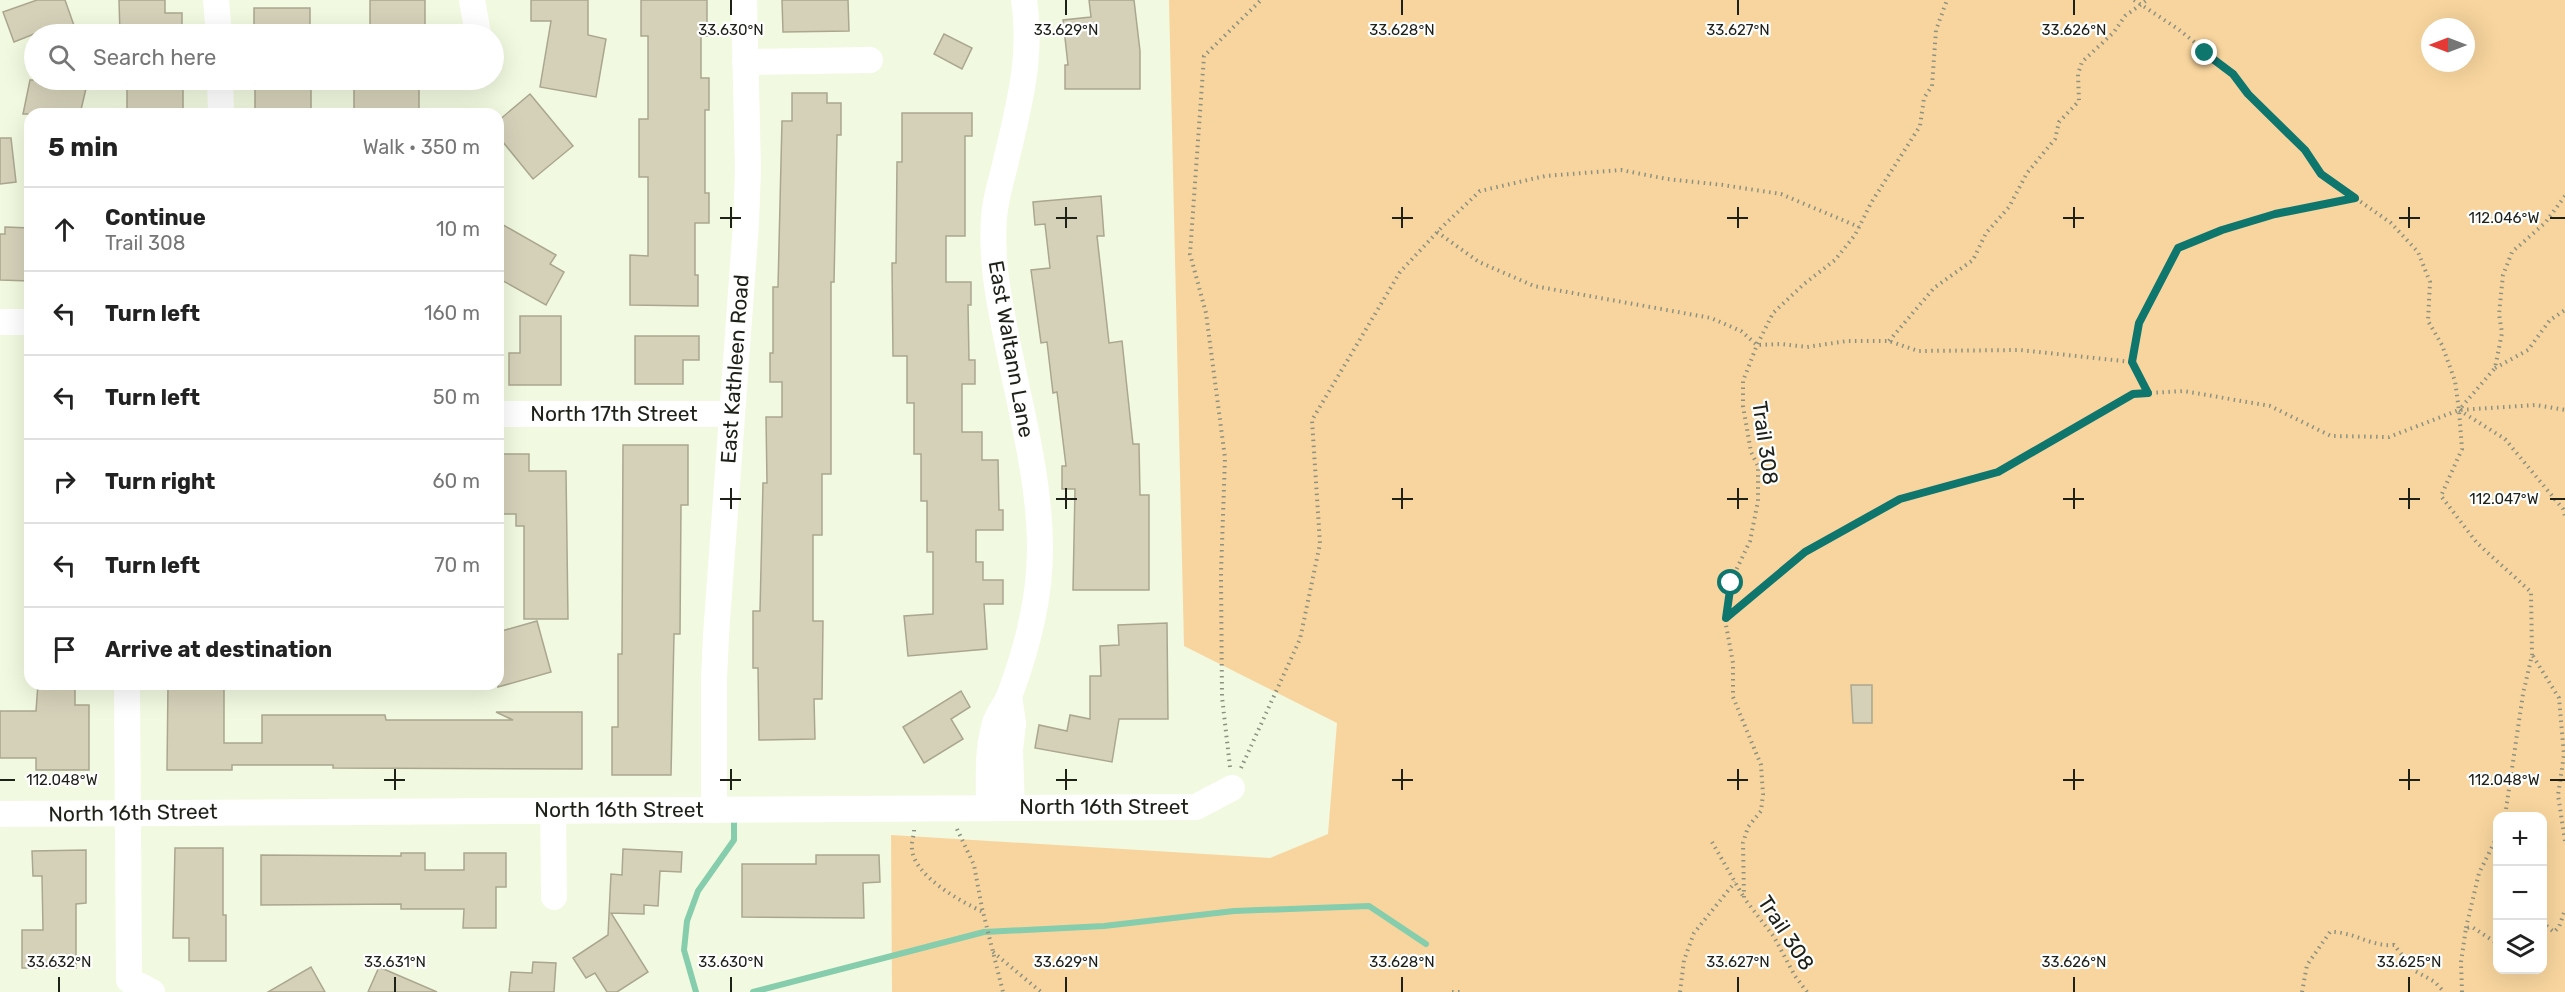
<!DOCTYPE html>
<meta charset="utf-8">
<style>
body{margin:0;font-family:Rubik,sans-serif;background:#f6f6f6;color:#222}
.controls{position:absolute;right:18px;bottom:18px;display:grid;overflow:hidden;border-radius:12px;box-shadow:0 6px 24px #0002}
.controls button{width:54px;height:54px;display:grid;place-items:center;padding:0;border:0;border-bottom:2px solid #e0e0e0;background:#fff;color:#222;font:30px sans-serif}
.compass{position:absolute;left:2421px;top:18px;width:54px;height:54px;border-radius:50%;background:#fff;box-shadow:0 6px 24px #0002;rotate:270deg}
.stop{position:absolute;width:18px;height:18px;margin:-14px;border:4px solid #0f766e;border-radius:50%;background:#fff}
.stop.end{background:#0f766e;border-color:#fff;box-shadow:0 2px 6px #0008}
.list{margin:0;padding:0;list-style:none}
h2{display:flex;justify-content:space-between;align-items:center;height:78px;margin:0;padding:0 24px;font-size:26px}
h2 small{font-size:20px;font-weight:400;color:#767676}
.list li{display:grid;grid-template-columns:39px 1fr auto;gap:18px;align-items:center;box-sizing:border-box;height:84px;padding:0 24px;border-top:2px solid #e0e0e0}
.list b{display:block;font-size:22px;white-space:nowrap}
.list p{margin:0;font-size:20px;white-space:nowrap;color:#767676}
.list em{font-size:20px;font-style:normal;color:#767676}
.icon{flex:none;width:33px;height:33px;fill:none;stroke:currentColor;stroke-width:2;stroke-linecap:round;stroke-linejoin:round}
.map{position:relative;flex:none;width:2565px;height:992px;overflow:hidden}
.search{position:absolute;background:#fff;box-shadow:0 6px 24px #0002;left:24px;top:24px;width:480px;height:66px;display:flex;align-items:center;gap:15px;box-sizing:border-box;padding:0 21px;border-radius:33px;color:#767676;font-size:22px}
.panel{position:absolute;background:#fff;box-shadow:0 6px 24px #0002;left:24px;top:108px;width:480px;height:582px;border-radius:18px}
.map>svg:first-child{display:block}
.green{fill:#f8d59e;fill-rule:evenodd}
.lines{fill:none;stroke-linecap:round;stroke-linejoin:round}
.stream{stroke:#85cdac;stroke-width:6}
.building{fill:#d5d1b9;stroke:#aba78f;stroke-width:1.5}
.path{stroke:#8c9281;stroke-width:4;stroke-dasharray:1.5 4.5;stroke-linecap:butt}
.minor{stroke:#fff;stroke-width:26}
.route{stroke:#0f766e;stroke-width:8}
.ticks{fill:none;stroke:#1e2118;stroke-width:2}
.labels{text-anchor:middle;stroke-width:4.5;stroke-linejoin:round;paint-order:stroke}
.street-label{font-size:21px;fill:#1e2118;stroke:#fff}
.ticks-label{font-size:15px;text-anchor:middle;fill:#1e2118;stroke:#fff;stroke-width:4.5;stroke-linejoin:round;paint-order:stroke}
</style>
<div class="map">
<svg width="2565" height="992" viewBox="0 0 2565 992">
<rect width="100%" height="100%" fill="#f1f9e0"/>
<!-- green -->
<path class="green" d="M1169,0H2565V992H892L891,835L1270,858L1328,834L1337,723L1184,646ZM2430,27H2466V63H2430ZM2498,816H2542V970H2498Z"/>
<g class="lines">
<!-- stream -->
<g class="stream">
<polyline points="696,992 684,950 687,921 698,891 734,840 734,816"/>
<polyline points="753,992 984,932 1104,926 1234,911 1369,906 1426,944"/>
</g>
</g>
<!-- building -->
<g class="building">
<polygon points="37,0 65,0 77,34 34,34 14,42 3,12"/>
<polygon points="119,0 165,0 165,13 182,13 182,34 120,34"/>
<polygon points="370,0 425,0 425,28 412,28 412,34 370,34"/>
<polygon points="531,0 588,0 588,35 606,39 596,97 540,87 551,21 531,21"/>
<polygon points="641,0 707,0 707,36 701,36 701,78 709,78 709,110 705,110 705,193 709,193 709,223 695,223 695,275 698,275 698,306 630,305 630,255 648,256 648,177 639,177 639,119 648,119 648,36 641,36"/>
<polygon points="782,0 848,0 849,31 783,32"/>
<polygon points="1089,0 1134,0 1140,51 1140,89 1065,89 1065,65 1068,65 1063,20 1091,17"/>
<rect x="254" y="8" width="56" height="26"/>
<polygon points="944,34 972,48 962,69 934,54"/>
<polygon points="30,80 88,80 80,114 23,114"/>
<rect x="127" y="80" width="56" height="34"/>
<rect x="255" y="80" width="56" height="34"/>
<rect x="354" y="80" width="65" height="34"/>
<polygon points="792,93 827,93 827,103 841,103 841,135 837,135 834,282 831,282 831,474 822,474 822,535 813,535 813,621 823,621 822,699 814,699 815,739 759,740 758,668 753,668 753,611 760,611 763,483 767,483 766,417 782,417 782,382 770,382 770,353 773,353 773,287 778,287 782,121 792,121"/>
<polygon points="530,94 573,146 533,179 498,136 498,121"/>
<polygon points="902,113 972,113 972,136 965,136 965,236 946,236 946,282 971,282 971,305 968,305 969,360 975,360 975,384 962,384 962,432 982,432 982,460 998,460 999,510 1003,510 1003,530 976,530 976,562 983,562 983,580 1003,580 1003,604 984,604 987,649 908,656 904,616 933,614 933,552 927,552 927,501 921,501 921,454 914,454 914,403 907,403 907,356 893,356 892,263 896,263 897,162 902,162"/>
<polygon points="0,138 11,138 16,182 0,184"/>
<polygon points="1101,196 1104,236 1097,236 1109,343 1122,341 1133,444 1139,444 1140,495 1149,495 1149,590 1073,590 1075,489 1062,489 1062,466 1066,466 1057,392 1053,393 1047,342 1041,343 1031,270 1050,268 1045,224 1035,225 1033,202"/>
<polygon points="498,222 556,255 550,264 564,272 546,305 498,278"/>
<polygon points="5,227 30,228 30,281 0,280 0,234 5,234"/>
<polygon points="520,316 561,316 561,385 509,385 509,353 520,353"/>
<polygon points="635,336 699,336 699,360 683,360 683,384 635,384"/>
<polygon points="623,445 688,445 688,505 681,505 680,634 674,634 671,775 612,775 612,727 618,727 618,654 622,654"/>
<polygon points="501,454 529,454 529,471 566,471 568,619 524,619 524,526 516,526 516,514 501,514"/>
<polygon points="537,621 551,672 498,687 498,632"/>
<polygon points="1167,623 1168,719 1119,719 1112,762 1035,748 1039,725 1067,731 1070,715 1090,719 1090,676 1101,676 1100,646 1119,645 1118,625"/>
<polygon points="38,684 75,684 75,705 89,705 89,770 36,770 36,758 0,758 0,711 36,711"/>
<polygon points="168,684 224,684 224,743 262,743 262,715 385,715 386,720 513,720 496,712 582,712 582,769 333,768 333,765 232,765 232,770 167,770"/>
<polygon points="1851,685 1872,685 1872,723 1853,723"/>
<polygon points="961,691 970,707 951,719 963,739 924,763 903,727"/>
<polygon points="175,848 223,848 223,915 226,915 226,961 189,961 189,938 173,938"/>
<polygon points="623,849 682,852 681,872 660,871 658,906 644,905 644,914 611,913 648,972 617,992 607,992 595,973 586,978 573,958 608,935 611,874 622,875"/>
<polygon points="86,850 86,903 76,904 76,968 22,968 22,930 43,930 42,876 33,876 32,851"/>
<polygon points="401,853 425,853 425,870 464,870 464,853 506,853 506,887 496,887 496,928 463,928 464,909 401,909 401,904 261,905 261,855 401,856"/>
<polygon points="816,855 879,855 880,882 863,883 864,918 742,917 742,864 816,864"/>
<polygon points="533,962 556,963 554,992 509,992 511,972 532,973"/>
<polygon points="311,967 325,992 268,992"/>
<polygon points="379,967 437,992 368,992"/>
</g>
<g class="lines">
<!-- path -->
<g class="path">
<polyline points="2134,0 2178,29 2233,73 2248,94 2305,150 2321,174 2391,223 2418,252 2430,282 2428,321 2442,345 2455,381 2459,410 2462,449 2441,496 2477,543 2531,592 2532,655 2523,694 2505,816"/>
<polyline points="2565,196 2545,223 2512,252 2503,275 2499,314 2502,333 2495,368 2459,410 2505,439 2563,509 2565,516"/>
<polyline points="1437,232 1479,262 1534,286 1711,318 1741,331 1757,345 1781,344 1807,347 1847,341 1889,341 1918,351 2020,350 2132,362"/>
<polyline points="1889,341 1934,288 1973,260 1986,233 2009,207 2027,173 2055,139 2059,122 2079,101 2078,74 2082,62 2114,32 2125,16 2147,0"/>
<polyline points="2495,368 2528,350 2550,320 2565,310"/>
<polyline points="2148,393 2132,362 2139,323 2178,248 2222,230 2275,214 2355,198"/>
<polyline points="1727,618 1805,552 1900,499 1998,472 2133,394 2184,391 2270,406 2331,436 2389,437 2459,410 2536,405 2565,410"/>
<polyline points="2533,656 2559,698 2564,755 2558,795 2565,841"/>
<polyline points="1230,767 1222,697 1221,573 1225,458 1206,313 1190,254 1204,56 1261,0"/>
<polyline points="1241,768 1300,639 1320,544 1312,420 1400,272 1441,228 1480,191 1545,176 1621,170 1667,179 1723,185 1781,194 1859,227"/>
<polyline points="957,829 974,865 982,908 1003,992"/>
<path d="M914,830C914,836 911,843 912,849C914,876 960,901 983,912"/>
<polyline points="1712,842 1743,896"/>
<polyline points="2542,922 2554,932 2559,927 2565,910"/>
<polyline points="2466,928 2479,873 2498,835"/>
<polyline points="993,952 1041,992"/>
<polyline points="1452,992 1463,992"/>
<polyline points="1680,992 1684,960 1694,933 1735,882"/>
<polyline points="1807,992 1795,976 1774,937 1744,898 1743,843 1748,827 1761,811 1763,794 1761,765 1733,697 1733,663 1726,625 1730,583 1750,541 1758,501 1758,466 1751,452 1743,406 1743,381 1757,345 1773,313 1804,284 1835,260 1855,235 1871,203 1920,126 1924,98 1932,86 1936,30 1947,0"/>
<path d="M2302,992L2307,965L2330,932C2353,931 2371,947 2394,945L2415,971L2435,982L2444,992"/>
<polyline points="2462,992 2461,962 2466,928 2472,927 2498,944"/>
</g>
<!-- minor -->
<g class="minor">
<polyline points="216,0 219,34"/>
<polyline points="472,0 478,34"/>
<polyline points="745,62 870,60"/>
<polyline points="220,80 221,114"/>
<polyline points="0,322 30,322"/>
<polyline points="498,414 730,414"/>
<polyline points="127,684 129,980 152,992"/>
<polyline points="1009,696 1013,723 1010,750 1012,808"/>
<path d="M989,808C989,780 987,754 994,727C996,715 1006,706 1010,694C1028,646 1041,596 1040,544C1039,474 1019,404 1006,335C998,296 991,258 994,218C995,200 1001,182 1005,165C1018,110 1033,57 1024,0"/>
<polyline points="714,810 714,679 716,635 746,224 748,169 744,0"/>
<polyline points="553,811 554,897"/>
<polyline points="0,814 1196,807 1232,788"/>
</g>
</g>
<g class="lines">
<!-- route -->
<polyline class="route" points="1731,583 1726,618 1805,552 1900,499 1998,472 2133,394 2148,393 2132,362 2139,323 2178,248 2222,230 2275,214 2355,198 2321,174 2305,150 2248,94 2233,74 2205,53"/>
</g>
<!-- ticks -->
<path class="ticks" d="M731,0V15M1066,0V15M1402,0V15M1738,0V15M2074,0V15M731,207V228M1066,207V228M1402,207V228M1738,207V228M2074,207V228M2409,207V228M720,218H741M1056,218H1077M1392,218H1413M1727,218H1748M2063,218H2084M2399,218H2420M2550,218H2565M731,488V509M1066,488V509M1402,488V509M1738,488V509M2074,488V509M2409,488V509M720,499H741M1056,499H1077M1392,499H1413M1727,499H1748M2063,499H2084M2399,499H2420M2550,499H2565M395,769V790M731,769V790M1066,769V790M1402,769V790M1738,769V790M2074,769V790M2409,769V790M0,780H15M384,780H405M720,780H741M1056,780H1077M1392,780H1413M1727,780H1748M2063,780H2084M2399,780H2420M2550,780H2565M59,977V992M395,977V992M731,977V992M1066,977V992M1402,977V992M1738,977V992M2074,977V992M2409,977V992"/>
<g class="labels">
<!-- street labels -->
<g class="street-label">
<text transform="translate(1011 349) rotate(80)" y="7">East Waltann Lane</text>
<text transform="translate(735 369) rotate(-86)" y="7">East Kathleen Road</text>
<text x="614" y="421">North 17th Street</text>
<text transform="translate(1765 443) rotate(82)" y="7">Trail 308</text>
<text x="1104" y="814">North 16th Street</text>
<text x="619" y="817">North 16th Street</text>
<text transform="translate(133 813) rotate(-1)" y="7">North 16th Street</text>
<text transform="translate(1786 933) rotate(57)" y="7">Trail 308</text>
</g>
</g>
<g class="ticks-label">
<text x="731" y="35">33.630°N</text>
<text x="1066" y="35">33.629°N</text>
<text x="1402" y="35">33.628°N</text>
<text x="1738" y="35">33.627°N</text>
<text x="2074" y="35">33.626°N</text>
<text x="2504" y="223">112.046°W</text>
<text x="2504" y="504">112.047°W</text>
<text x="2504" y="785">112.048°W</text>
<text x="62" y="785">112.048°W</text>
<text x="59" y="967">33.632°N</text>
<text x="395" y="967">33.631°N</text>
<text x="731" y="967">33.630°N</text>
<text x="1066" y="967">33.629°N</text>
<text x="1402" y="967">33.628°N</text>
<text x="1738" y="967">33.627°N</text>
<text x="2074" y="967">33.626°N</text>
<text x="2409" y="967">33.625°N</text>
</g>
</svg>
<div class="controls">
<button>+</button>
<button>−</button>
<button><svg class="icon" aria-label="layers" viewBox="0 0 24 24"><path d="M12 4l9 5-9 5-9-5zM3 14l9 5 9-5"/></svg></button>
</div>
<svg class="compass" viewBox="-18 -18 36 36"><path d="M0-13l5 13h-10z" fill="#e53935"/><path d="M0 13l5-13h-10z" fill="#767676"/></svg>
<div class="stop" style="left:1731px;top:583px"></div>
<div class="stop end" style="left:2205px;top:53px"></div>
<div class="search"><svg class="icon" aria-label="search" viewBox="0 0 24 24"><circle cx="10" cy="10" r="6"/><path d="M15 15l6 6"/></svg>Search here</div>
<section class="panel">
<h2>5 min<small>Walk · 350 m</small></h2>
<ul class="list">
<li><svg class="icon" aria-label="ahead" viewBox="0 0 24 24"><path d="M12 20V5M6 11l6-6 6 6"/></svg><div><b>Continue</b><p>Trail 308</p></div><em>10 m</em></li>
<li><svg class="icon" aria-label="left" viewBox="0 0 24 24"><path d="M17 20v-9H6M10 6l-5 5 5 5"/></svg><div><b>Turn left</b></div><em>160 m</em></li>
<li><svg class="icon" aria-label="left" viewBox="0 0 24 24"><path d="M17 20v-9H6M10 6l-5 5 5 5"/></svg><div><b>Turn left</b></div><em>50 m</em></li>
<li><svg class="icon" aria-label="right" viewBox="0 0 24 24"><path d="M7 20v-9h11M14 6l5 5-5 5"/></svg><div><b>Turn right</b></div><em>60 m</em></li>
<li><svg class="icon" aria-label="left" viewBox="0 0 24 24"><path d="M17 20v-9H6M10 6l-5 5 5 5"/></svg><div><b>Turn left</b></div><em>70 m</em></li>
<li><svg class="icon" aria-label="arrive" viewBox="0 0 24 24"><path d="M6 21V4h12l-3 4 3 4H6"/></svg><div><b>Arrive at destination</b></div></li>
</ul>
</section>
</div>
